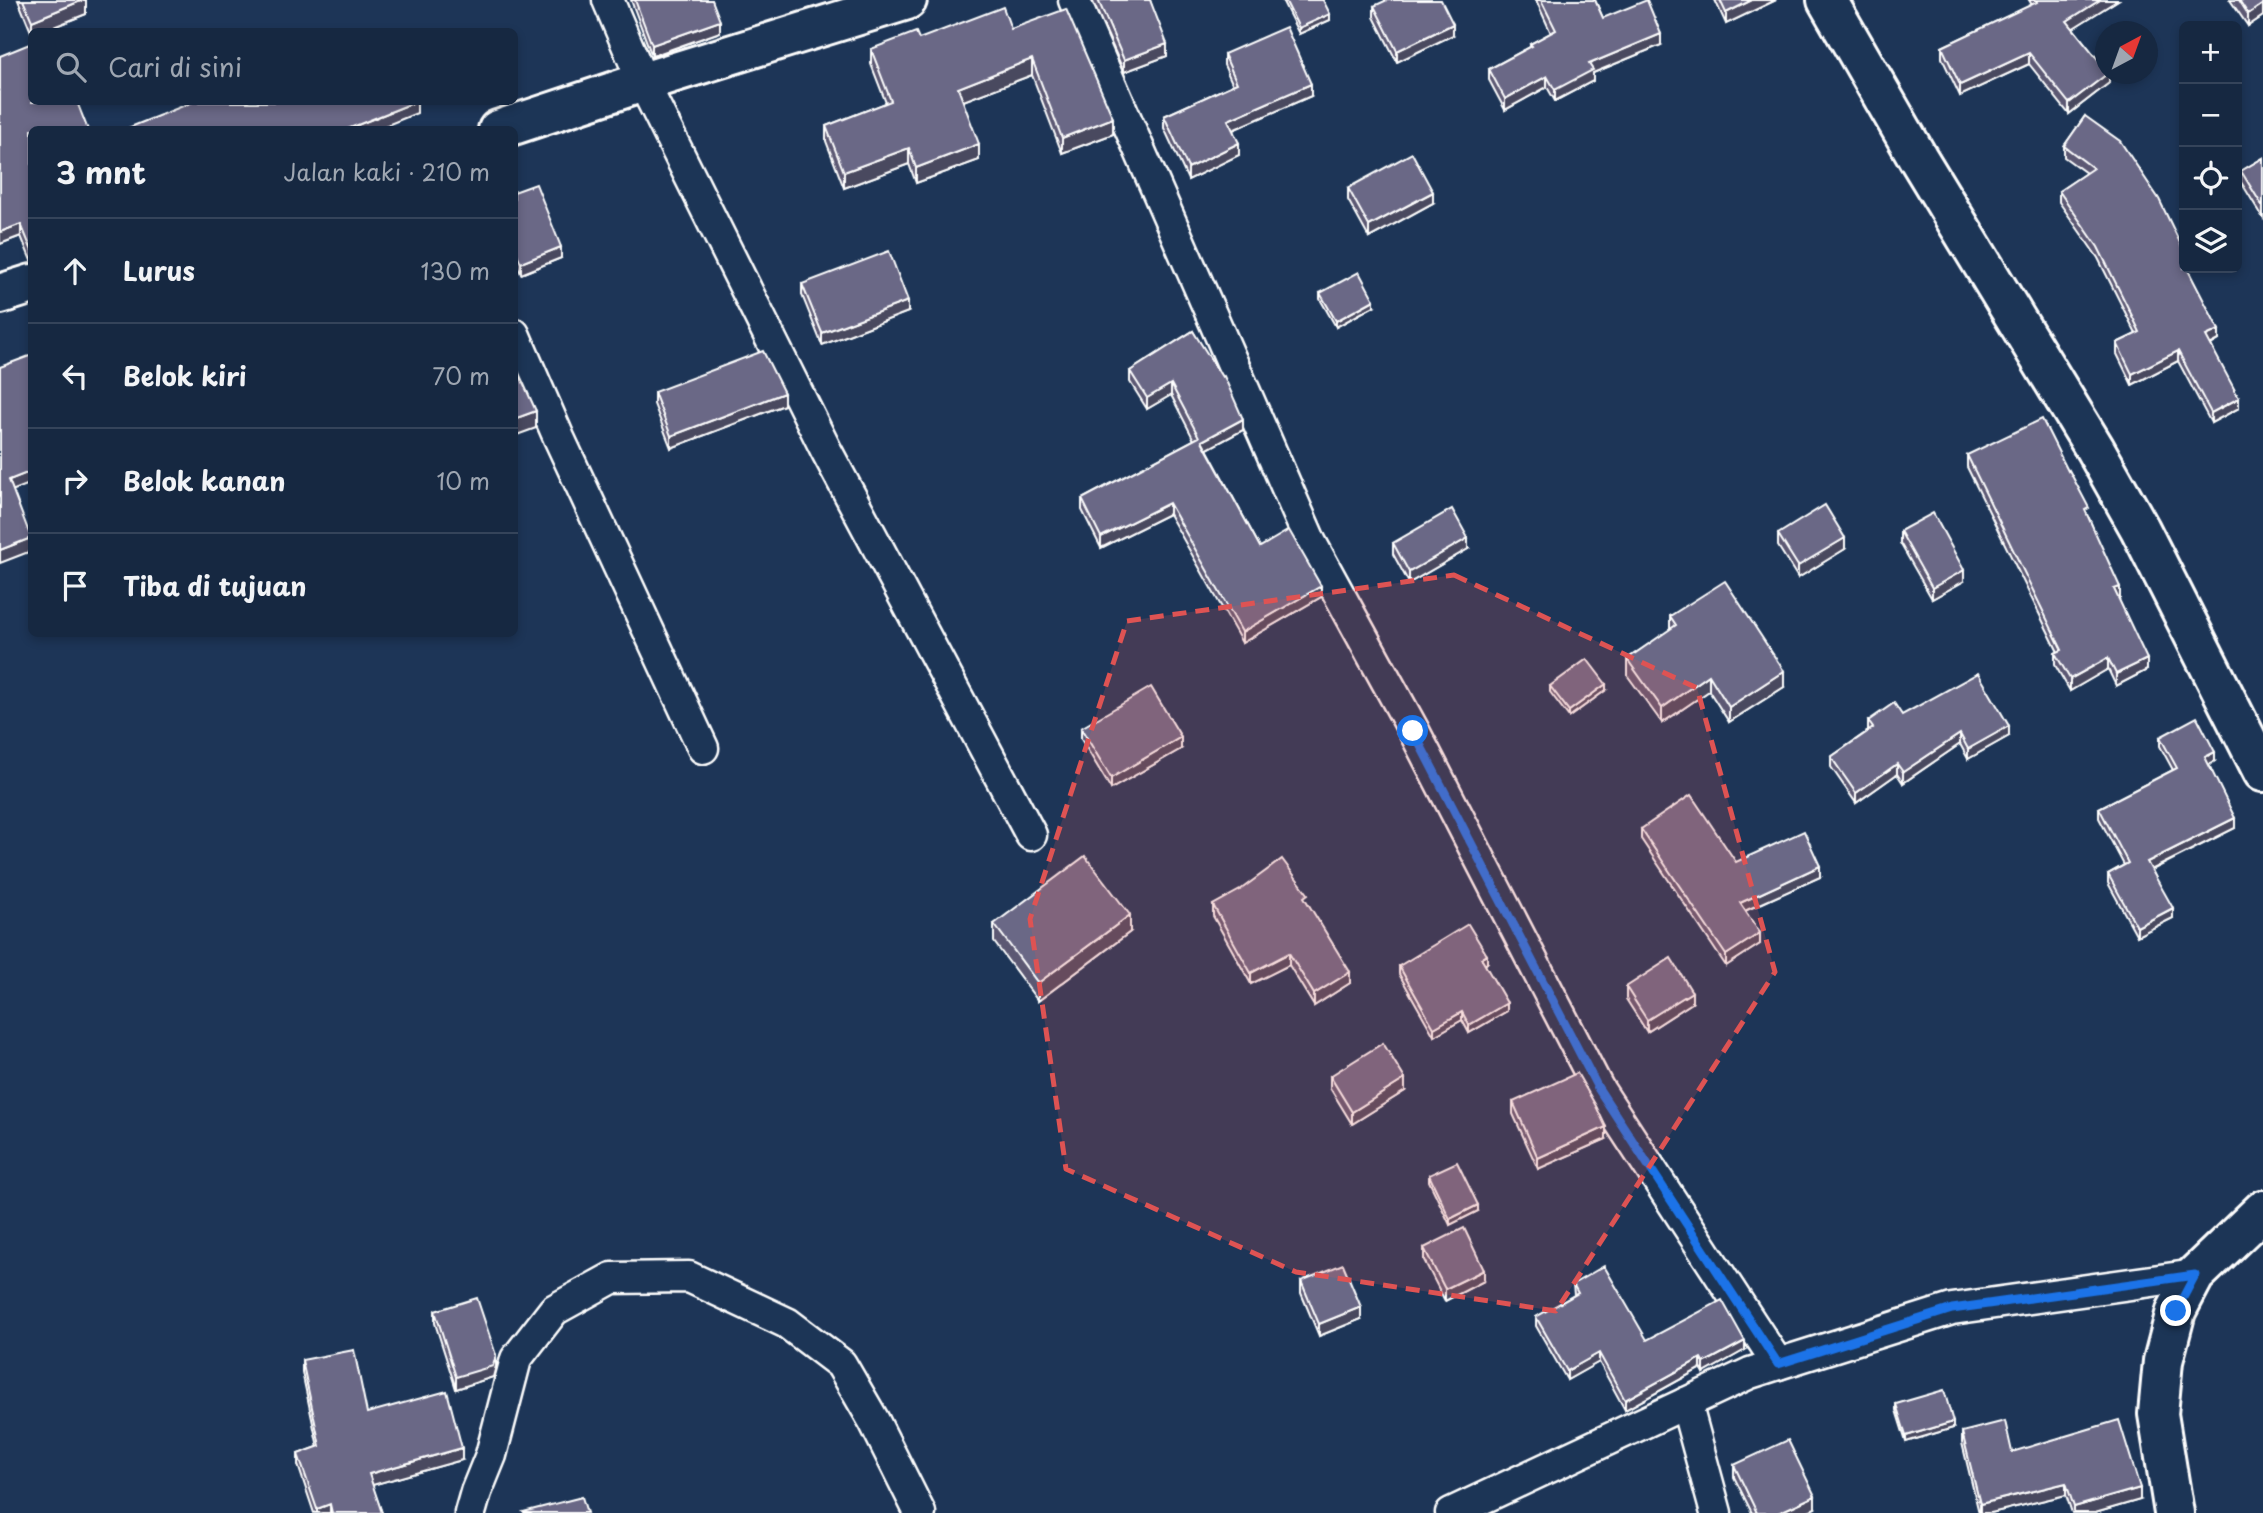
<!DOCTYPE html>
<html lang="id">
<meta charset="utf-8">
<style>
body{margin:0;font-family:"Playpen Sans",sans-serif;background:#1f3048;color:#f1f3f6}
.controls{position:absolute;right:21px;top:21px;display:grid;overflow:hidden;border-radius:10px;box-shadow:0 4px 10px #0003}
.controls button{width:63px;height:63px;display:grid;place-items:center;padding:0;border:0;border-bottom:2px solid #35445a;background:#162841;color:#f1f3f6;font:35px sans-serif}
.compass{position:absolute;left:2095px;top:21px;width:63px;height:63px;border-radius:50%;background:#162841;box-shadow:0 4px 10px #0003;rotate:41deg}
.stop{position:absolute;width:21px;height:21px;margin:-16px;border:5px solid #1a73e8;border-radius:50%;background:#fff}
.stop.end{background:#1a73e8;border-color:#fff;box-shadow:0 2px 7px #0008}
.list{margin:0;padding:0;list-style:none}
h2{display:flex;justify-content:space-between;align-items:center;height:91px;margin:0;padding:0 28px;font-size:30px}
h2 small{font-size:23px;font-weight:400;color:#9ea6b1}
.list li{display:grid;grid-template-columns:46px 1fr auto;gap:21px;align-items:center;box-sizing:border-box;height:105px;padding:0 28px;border-top:2px solid #35445a}
.list b{display:block;font-size:26px;white-space:nowrap}
.list em{font-size:23px;font-style:normal;color:#9ea6b1}
.icon{flex:none;width:38px;height:38px;fill:none;stroke:currentColor;stroke-width:2;stroke-linecap:round;stroke-linejoin:round}
.map{position:relative;flex:none;width:2263px;height:1513px;overflow:hidden}
.search{position:absolute;background:#162841;box-shadow:0 4px 10px #0003;left:28px;top:28px;width:490px;height:77px;display:flex;align-items:center;gap:18px;box-sizing:border-box;padding:0 24px;border-radius:10px;color:#9ea6b1;font-size:26px}
.panel{position:absolute;background:#162841;box-shadow:0 4px 10px #0003;left:28px;top:126px;width:490px;height:511px;border-radius:10px}
.map>svg:first-child{display:block}
.lines{fill:none;stroke-linecap:round;stroke-linejoin:round}
.minor-casing{stroke:#fff;stroke-width:35}
.tertiary-casing{stroke:#fff;stroke-width:44}
.minor{stroke:#1d3557;stroke-width:30}
.tertiary{stroke:#1d3557;stroke-width:38}
.wall{fill:#5b5973;stroke:#fff;stroke-width:2}
.shaded-wall{fill:#4a485e;stroke:#fff;stroke-width:2}
.building{fill:#6a6786;stroke:#fff;stroke-width:2}
.route{stroke:#1a73e8;stroke-width:9}
.marked{fill:#de5353;fill-opacity:0.2;stroke:#de5353;stroke-width:5;stroke-dasharray:14 9;stroke-linejoin:round}
</style>
<div class="map">
<svg width="2263" height="1513" viewBox="0 0 2263 1513">
<rect width="100%" height="100%" fill="#1d3557"/>
<filter id="ink" filterUnits="userSpaceOnUse"><feTurbulence type="fractalNoise" baseFrequency=".0143" numOctaves="2"/><feDisplacementMap in="SourceGraphic" scale="14" xChannelSelector="R" yChannelSelector="G"/><feConvolveMatrix kernelMatrix="1 2 1 2 8 2 1 2 1" color-interpolation-filters="sRGB"/></filter>
<g filter="url(#ink)">
<g class="lines">
<defs>
<g id="minor">
<polyline points="608,0 643,82 827,452 1031,835"/>
<polyline points="1074,0 1311,543 1414,731 1598,1088 1778,1364"/>
<polyline points="514,334 559,438 703,748"/>
<polyline points="1686,1403 1716,1513"/>
<polyline points="470,1513 476,1492 491,1455 516,1359 554,1310 612,1278 689,1277 787,1323 841,1364 874,1421 920,1513"/>
<polyline points="1451,1513 1750,1373 1778,1364 1952,1309 2195,1275"/>
</g>
<g id="tertiary">
<polyline points="1827,0 1918,158 2095,449 2140,529 2263,772"/>
<polyline points="498,130 643,82 907,0"/>
<polyline points="0,294 32,284"/>
<polyline points="2174,1513 2158,1414 2163,1361 2176,1311 2195,1275 2263,1210"/>
</g>
</defs>
<!-- minor casing -->
<use href="#minor" class="minor-casing"/>
<!-- tertiary casing -->
<use href="#tertiary" class="tertiary-casing"/>
<!-- minor -->
<use href="#minor" class="minor"/>
<!-- tertiary -->
<use href="#tertiary" class="tertiary"/>
</g>
<!-- wall -->
<g class="wall">
<polygon points="18,0 86,0 86,14 41,32 32,32 32,34"/>
<polygon points="631,0 712,0 720,32 652,56"/>
<polygon points="1092,0 1150,0 1167,56 1124,72"/>
<polygon points="1282,0 1323,0 1330,20 1299,34"/>
<polygon points="1536,0 1595,0 1603,18 1661,45 1593,73 1593,81 1555,101 1547,87 1505,110 1489,80 1489,69 1530,47 1530,44 1551,33"/>
<polygon points="1715,0 1776,0 1726,24"/>
<polygon points="2029,0 2118,0 2073,28 2109,74 2109,83 2069,114 2029,64 1960,96 1942,58 1942,47 2032,5"/>
<polygon points="2230,0 2263,0 2263,16 2248,26"/>
<polygon points="1374,6 1453,35 1397,62 1374,17"/>
<polygon points="1011,29 1113,134 1062,153 1032,75 963,101 979,160 916,183 909,164 844,188 826,141 826,126 886,103 871,64 871,49 919,39"/>
<polygon points="1224,54 1311,96 1233,130 1239,155 1188,180 1164,128 1164,116 1233,85 1224,65"/>
<polygon points="0,56 32,130 32,263 21,236 0,244"/>
<polygon points="2085,116 2189,268 2189,272 2219,340 2211,345 2239,408 2211,423 2178,361 2132,385 2117,354 2117,343 2136,334 2098,258 2059,202 2059,191 2086,173 2064,157 2064,146"/>
<polygon points="2263,158 2263,218 2241,182 2241,171"/>
<polygon points="1348,188 1433,203 1369,238 1348,200"/>
<polygon points="514,192 561,258 521,274 514,258"/>
<polygon points="802,284 908,312 822,345 802,295"/>
<polygon points="1320,293 1374,306 1336,327 1320,299"/>
<polygon points="1193,331 1243,430 1207,449 1260,547 1321,597 1242,643 1169,514 1101,548 1082,510 1082,499 1194,440 1171,395 1147,409 1130,382 1130,371"/>
<polygon points="654,392 784,405 671,448 654,404"/>
<polygon points="1967,455 2089,518 2120,598 2118,599 2147,670 2116,686 2108,669 2070,691 2055,665 2055,653 2058,652 1967,467"/>
<polygon points="1900,531 1964,581 1932,599 1900,543"/>
<polygon points="1778,534 1845,549 1798,578 1778,546"/>
<polygon points="1393,543 1468,549 1409,583 1393,554"/>
<polygon points="1670,616 1784,687 1729,722 1709,691 1662,723 1627,675 1627,659 1670,630"/>
<polygon points="1550,686 1606,690 1569,717 1550,692"/>
<polygon points="1902,715 2009,736 1968,759 1960,744 1903,783 1897,774 1856,803 1831,767 1831,757 1868,731 1868,721"/>
<polygon points="1081,728 1181,749 1111,789 1081,739"/>
<polygon points="2160,737 2215,761 2209,765 2235,828 2152,870 2173,918 2137,936 2108,883 2108,874 2124,865 2099,818 2099,808 2173,770 2160,746"/>
<polygon points="1641,829 1736,862 1820,877 1745,911 1760,944 1726,966 1641,839"/>
<polygon points="1308,904 1350,983 1314,1006 1289,965 1251,984 1213,916 1213,905"/>
<polygon points="994,924 1130,932 1038,1001 994,942"/>
<polygon points="1487,963 1485,965 1507,1011 1469,1033 1462,1020 1434,1036 1399,974 1399,966"/>
<polygon points="1626,987 1692,1003 1647,1032 1626,999"/>
<polygon points="1330,1076 1405,1091 1352,1124 1330,1088"/>
<polygon points="1513,1102 1606,1139 1538,1169 1513,1114"/>
<polygon points="1429,1175 1478,1211 1450,1225 1429,1181"/>
<polygon points="1424,1248 1484,1281 1445,1301 1424,1260"/>
<polygon points="1301,1281 1361,1319 1319,1336 1301,1293"/>
<polygon points="1573,1284 1647,1340 1745,1350 1704,1373 1701,1368 1625,1410 1599,1362 1567,1380 1536,1326 1536,1317 1574,1295"/>
<polygon points="435,1311 496,1366 493,1377 456,1389 435,1323"/>
<polygon points="302,1360 367,1413 462,1460 372,1485 382,1513 314,1513 298,1465 298,1454 318,1447 302,1372"/>
<polygon points="1896,1404 1953,1428 1906,1442 1896,1410"/>
<polygon points="1962,1432 2012,1452 2140,1500 2095,1513 2072,1513 2066,1495 1991,1513 1979,1513 1962,1443"/>
<polygon points="1734,1465 1815,1508 1804,1513 1752,1513 1734,1477"/>
</g>
<!-- shaded-wall -->
<g class="shaded-wall">
<polygon points="83,0 86,0 86,14 41,32 32,32 32,21"/>
<polygon points="1752,0 1776,0 1726,24 1726,13"/>
<polygon points="2100,0 2118,0 2067,32 2067,21"/>
<polygon points="2263,4 2263,16 2248,26 2248,14"/>
<polygon points="1330,14 1330,20 1299,34 1299,28"/>
<polygon points="720,21 720,32 652,56 652,45"/>
<polygon points="1453,24 1453,35 1397,62 1397,51"/>
<polygon points="1661,34 1661,45 1593,73 1593,81 1555,101 1555,90 1589,64"/>
<polygon points="1167,44 1167,56 1124,72 1124,60"/>
<polygon points="2029,53 2029,64 1960,96 1960,85"/>
<polygon points="1032,59 1032,75 958,103 958,88"/>
<polygon points="2107,74 2109,74 2109,83 2069,114 2069,103"/>
<polygon points="1547,76 1547,87 1505,110 1505,99"/>
<polygon points="1311,84 1311,96 1228,132 1228,120"/>
<polygon points="415,102 417,102 417,113 375,130 345,130"/>
<polygon points="1113,118 1113,134 1062,153 1062,138"/>
<polygon points="1239,143 1239,155 1188,180 1188,168"/>
<polygon points="979,144 979,160 916,183 916,168"/>
<polygon points="909,148 909,164 844,188 844,172"/>
<polygon points="1433,192 1433,203 1369,238 1369,226"/>
<polygon points="21,224 21,236 0,244 0,232"/>
<polygon points="561,247 561,258 521,274 521,263"/>
<polygon points="1374,300 1374,306 1336,327 1336,321"/>
<polygon points="908,301 908,312 822,345 822,333"/>
<polygon points="2219,330 2219,340 2206,347 2206,336"/>
<polygon points="2178,351 2178,361 2132,385 2132,374"/>
<polygon points="1171,384 1171,395 1147,409 1147,398"/>
<polygon points="784,393 784,405 671,448 671,436"/>
<polygon points="2239,398 2239,408 2211,423 2211,413"/>
<polygon points="536,411 536,428 514,436 514,419"/>
<polygon points="1243,419 1243,430 1202,452 1202,441"/>
<polygon points="32,471 32,483 9,492 9,480"/>
<polygon points="1169,503 1169,514 1101,548 1101,537"/>
<polygon points="31,538 31,551 0,563 0,550"/>
<polygon points="1468,538 1468,549 1409,583 1409,572"/>
<polygon points="1845,538 1845,549 1798,578 1798,566"/>
<polygon points="1964,570 1964,581 1932,599 1932,588"/>
<polygon points="1321,586 1321,597 1242,643 1242,632"/>
<polygon points="2120,587 2120,598 2114,601 2114,589"/>
<polygon points="2108,658 2108,669 2070,691 2070,679"/>
<polygon points="2147,659 2147,670 2116,686 2116,674"/>
<polygon points="1784,671 1784,687 1729,722 1729,707"/>
<polygon points="1709,675 1709,691 1662,723 1662,708"/>
<polygon points="1606,684 1606,690 1569,717 1569,711"/>
<polygon points="2009,726 2009,736 1968,759 1968,749"/>
<polygon points="1960,734 1960,744 1903,783 1903,772"/>
<polygon points="1181,737 1181,749 1111,789 1111,778"/>
<polygon points="2215,752 2215,761 2205,767 2205,757"/>
<polygon points="1897,764 1897,774 1856,803 1856,793"/>
<polygon points="2235,818 2235,828 2147,872 2147,862"/>
<polygon points="1820,866 1820,877 1740,913 1740,903"/>
<polygon points="2173,908 2173,918 2137,936 2137,927"/>
<polygon points="1130,915 1130,932 1038,1001 1038,983"/>
<polygon points="1760,933 1760,944 1726,966 1726,955"/>
<polygon points="1289,953 1289,965 1251,984 1251,973"/>
<polygon points="1487,955 1487,963 1481,967 1481,958"/>
<polygon points="1350,972 1350,983 1314,1006 1314,994"/>
<polygon points="1692,992 1692,1003 1647,1032 1647,1020"/>
<polygon points="1507,1003 1507,1011 1469,1033 1469,1025"/>
<polygon points="1462,1012 1462,1020 1434,1036 1434,1028"/>
<polygon points="1405,1079 1405,1091 1352,1124 1352,1112"/>
<polygon points="1606,1127 1606,1139 1538,1169 1538,1158"/>
<polygon points="1478,1205 1478,1211 1450,1225 1450,1219"/>
<polygon points="1484,1270 1484,1281 1445,1301 1445,1289"/>
<polygon points="1361,1307 1361,1319 1319,1336 1319,1324"/>
<polygon points="1745,1341 1745,1350 1704,1373 1704,1363"/>
<polygon points="1599,1353 1599,1362 1567,1380 1567,1371"/>
<polygon points="496,1355 496,1366 493,1377 456,1389 456,1377"/>
<polygon points="1701,1358 1701,1368 1625,1410 1625,1400"/>
<polygon points="1953,1422 1953,1428 1906,1442 1906,1436"/>
<polygon points="462,1448 462,1460 369,1486 369,1474"/>
<polygon points="2066,1483 2066,1495 1991,1513 1980,1513 1980,1504"/>
<polygon points="2140,1488 2140,1500 2095,1513 2074,1513 2074,1507"/>
<polygon points="1815,1496 1815,1508 1804,1513 1778,1513"/>
<polygon points="330,1504 330,1513 317,1513 317,1509"/>
</g>
<!-- building -->
<g class="building">
<polygon points="23,0 83,0 32,21"/>
<polygon points="635,0 712,0 720,21 652,45"/>
<polygon points="1098,0 1150,0 1167,44 1124,60"/>
<polygon points="1285,0 1323,0 1330,14 1299,28"/>
<polygon points="1387,0 1441,0 1453,24 1397,51 1374,6"/>
<polygon points="1541,0 1595,0 1603,18 1647,0 1661,34 1589,64 1593,70 1555,90 1547,76 1505,99 1489,69 1532,46 1530,44 1556,30"/>
<polygon points="1720,0 1752,0 1726,13"/>
<polygon points="2036,0 2100,0 2067,21 2105,68 2105,74 2107,74 2069,103 2029,53 1960,85 1942,47 2037,2"/>
<polygon points="2239,0 2263,0 2263,4 2248,14"/>
<polygon points="1003,7 1011,29 1066,9 1113,118 1062,138 1032,59 958,88 979,144 916,168 909,148 844,172 826,126 891,101 871,49 916,32 919,39"/>
<polygon points="1286,27 1311,84 1228,120 1239,143 1188,168 1164,116 1237,83 1224,54"/>
<polygon points="32,43 32,102 77,102 88,130 32,130 32,251 21,224 0,232 0,56"/>
<polygon points="193,102 415,102 345,130 123,130"/>
<polygon points="2085,116 2120,141 2159,199 2184,251 2184,268 2187,268 2219,330 2206,336 2239,398 2211,413 2178,351 2132,374 2117,343 2140,332 2098,247 2059,191 2093,168 2064,146"/>
<polygon points="1412,153 1433,192 1369,226 1348,188"/>
<polygon points="2263,158 2263,207 2241,171"/>
<polygon points="536,184 561,247 521,263 514,247 514,192"/>
<polygon points="889,251 908,301 822,333 802,284"/>
<polygon points="1359,272 1374,300 1336,321 1320,293"/>
<polygon points="1193,331 1222,377 1224,376 1243,419 1202,441 1260,547 1289,530 1321,586 1242,632 1169,503 1101,537 1082,499 1199,437 1171,384 1147,398 1130,371"/>
<polygon points="763,351 784,393 671,436 654,392"/>
<polygon points="32,355 32,471 9,480 31,538 0,550 0,367"/>
<polygon points="514,362 536,411 514,419"/>
<polygon points="2042,419 2068,471 2069,470 2089,508 2085,510 2120,587 2114,589 2147,659 2116,674 2108,658 2070,679 2055,653 2062,650 1967,455"/>
<polygon points="1825,505 1845,538 1798,566 1778,534"/>
<polygon points="1452,509 1468,538 1409,572 1393,543"/>
<polygon points="1933,513 1964,570 1932,588 1900,531"/>
<polygon points="1725,581 1784,671 1729,707 1709,675 1662,708 1627,659 1676,625 1670,616"/>
<polygon points="1587,659 1606,684 1569,711 1550,686"/>
<polygon points="1978,673 2009,726 1968,749 1960,734 1903,772 1897,764 1856,793 1831,757 1873,728 1868,721 1894,703 1902,715"/>
<polygon points="1151,687 1181,737 1111,778 1081,728"/>
<polygon points="2197,717 2215,752 2205,757 2235,818 2147,862 2173,908 2137,927 2108,874 2128,863 2099,808 2177,768 2160,737"/>
<polygon points="1691,795 1736,862 1804,831 1820,866 1740,903 1760,933 1726,955 1641,829"/>
<polygon points="1085,856 1130,915 1038,983 994,924"/>
<polygon points="1282,859 1308,894 1304,897 1350,972 1314,994 1289,953 1251,973 1213,905 1240,890"/>
<polygon points="1468,924 1487,955 1481,958 1507,1003 1469,1025 1462,1012 1434,1028 1399,966"/>
<polygon points="1671,958 1692,992 1647,1020 1626,987"/>
<polygon points="1383,1043 1405,1079 1352,1112 1330,1076"/>
<polygon points="1577,1073 1596,1106 1606,1127 1538,1158 1513,1102"/>
<polygon points="1457,1162 1478,1205 1450,1219 1429,1175"/>
<polygon points="1464,1228 1484,1270 1445,1289 1424,1248"/>
<polygon points="1343,1264 1361,1307 1319,1324 1301,1281"/>
<polygon points="1604,1266 1647,1340 1722,1300 1745,1341 1704,1363 1701,1358 1625,1400 1599,1353 1567,1371 1536,1317 1578,1293 1573,1284"/>
<polygon points="477,1298 496,1355 493,1366 456,1377 435,1311"/>
<polygon points="354,1350 367,1413 447,1391 462,1448 369,1474 382,1513 332,1513 330,1504 317,1509 298,1454 320,1446 302,1360"/>
<polygon points="1944,1390 1953,1422 1906,1436 1896,1404"/>
<polygon points="2119,1420 2140,1488 2074,1507 2066,1483 1980,1504 1962,1432 2005,1421 2012,1452"/>
<polygon points="1788,1440 1815,1496 1778,1513 1757,1513 1734,1465"/>
<polygon points="582,1497 587,1513 524,1513 523,1512"/>
</g>
</g>
<g class="lines" filter="url(#ink)">
<!-- route -->
<polyline class="route" points="1413,731 1598,1088 1778,1364 1952,1309 2195,1275 2176,1311"/>
</g>
<!-- marked area -->
<path class="marked" d="M1454,575L1697,688L1775,972L1556,1311L1296,1272L1066,1169L1030,919L1127,621Z"/>
</svg>
<div class="controls">
<button>+</button>
<button>−</button>
<button><svg class="icon" aria-label="locate" viewBox="0 0 24 24"><circle cx="12" cy="12" r="6"/><path d="M12 2v4M12 18v4M2 12h4M18 12h4"/></svg></button>
<button><svg class="icon" aria-label="layers" viewBox="0 0 24 24"><path d="M12 4l9 5-9 5-9-5zM3 14l9 5 9-5"/></svg></button>
</div>
<svg class="compass" viewBox="-18 -18 36 36"><path d="M0-13l5 13h-10z" fill="#e53935"/><path d="M0 13l5-13h-10z" fill="#9ea6b1"/></svg>
<div class="stop" style="left:1413px;top:731px"></div>
<div class="stop end" style="left:2176px;top:1311px"></div>
<div class="search"><svg class="icon" aria-label="search" viewBox="0 0 24 24"><circle cx="10" cy="10" r="6"/><path d="M15 15l6 6"/></svg>Cari di sini</div>
<section class="panel">
<h2>3 mnt<small>Jalan kaki · 210 m</small></h2>
<ul class="list">
<li><svg class="icon" aria-label="ahead" viewBox="0 0 24 24"><path d="M12 20V5M6 11l6-6 6 6"/></svg><div><b>Lurus</b></div><em>130 m</em></li>
<li><svg class="icon" aria-label="left" viewBox="0 0 24 24"><path d="M17 20v-9H6M10 6l-5 5 5 5"/></svg><div><b>Belok kiri</b></div><em>70 m</em></li>
<li><svg class="icon" aria-label="right" viewBox="0 0 24 24"><path d="M7 20v-9h11M14 6l5 5-5 5"/></svg><div><b>Belok kanan</b></div><em>10 m</em></li>
<li><svg class="icon" aria-label="arrive" viewBox="0 0 24 24"><path d="M6 21V4h12l-3 4 3 4H6"/></svg><div><b>Tiba di tujuan</b></div></li>
</ul>
</section>
</div>
